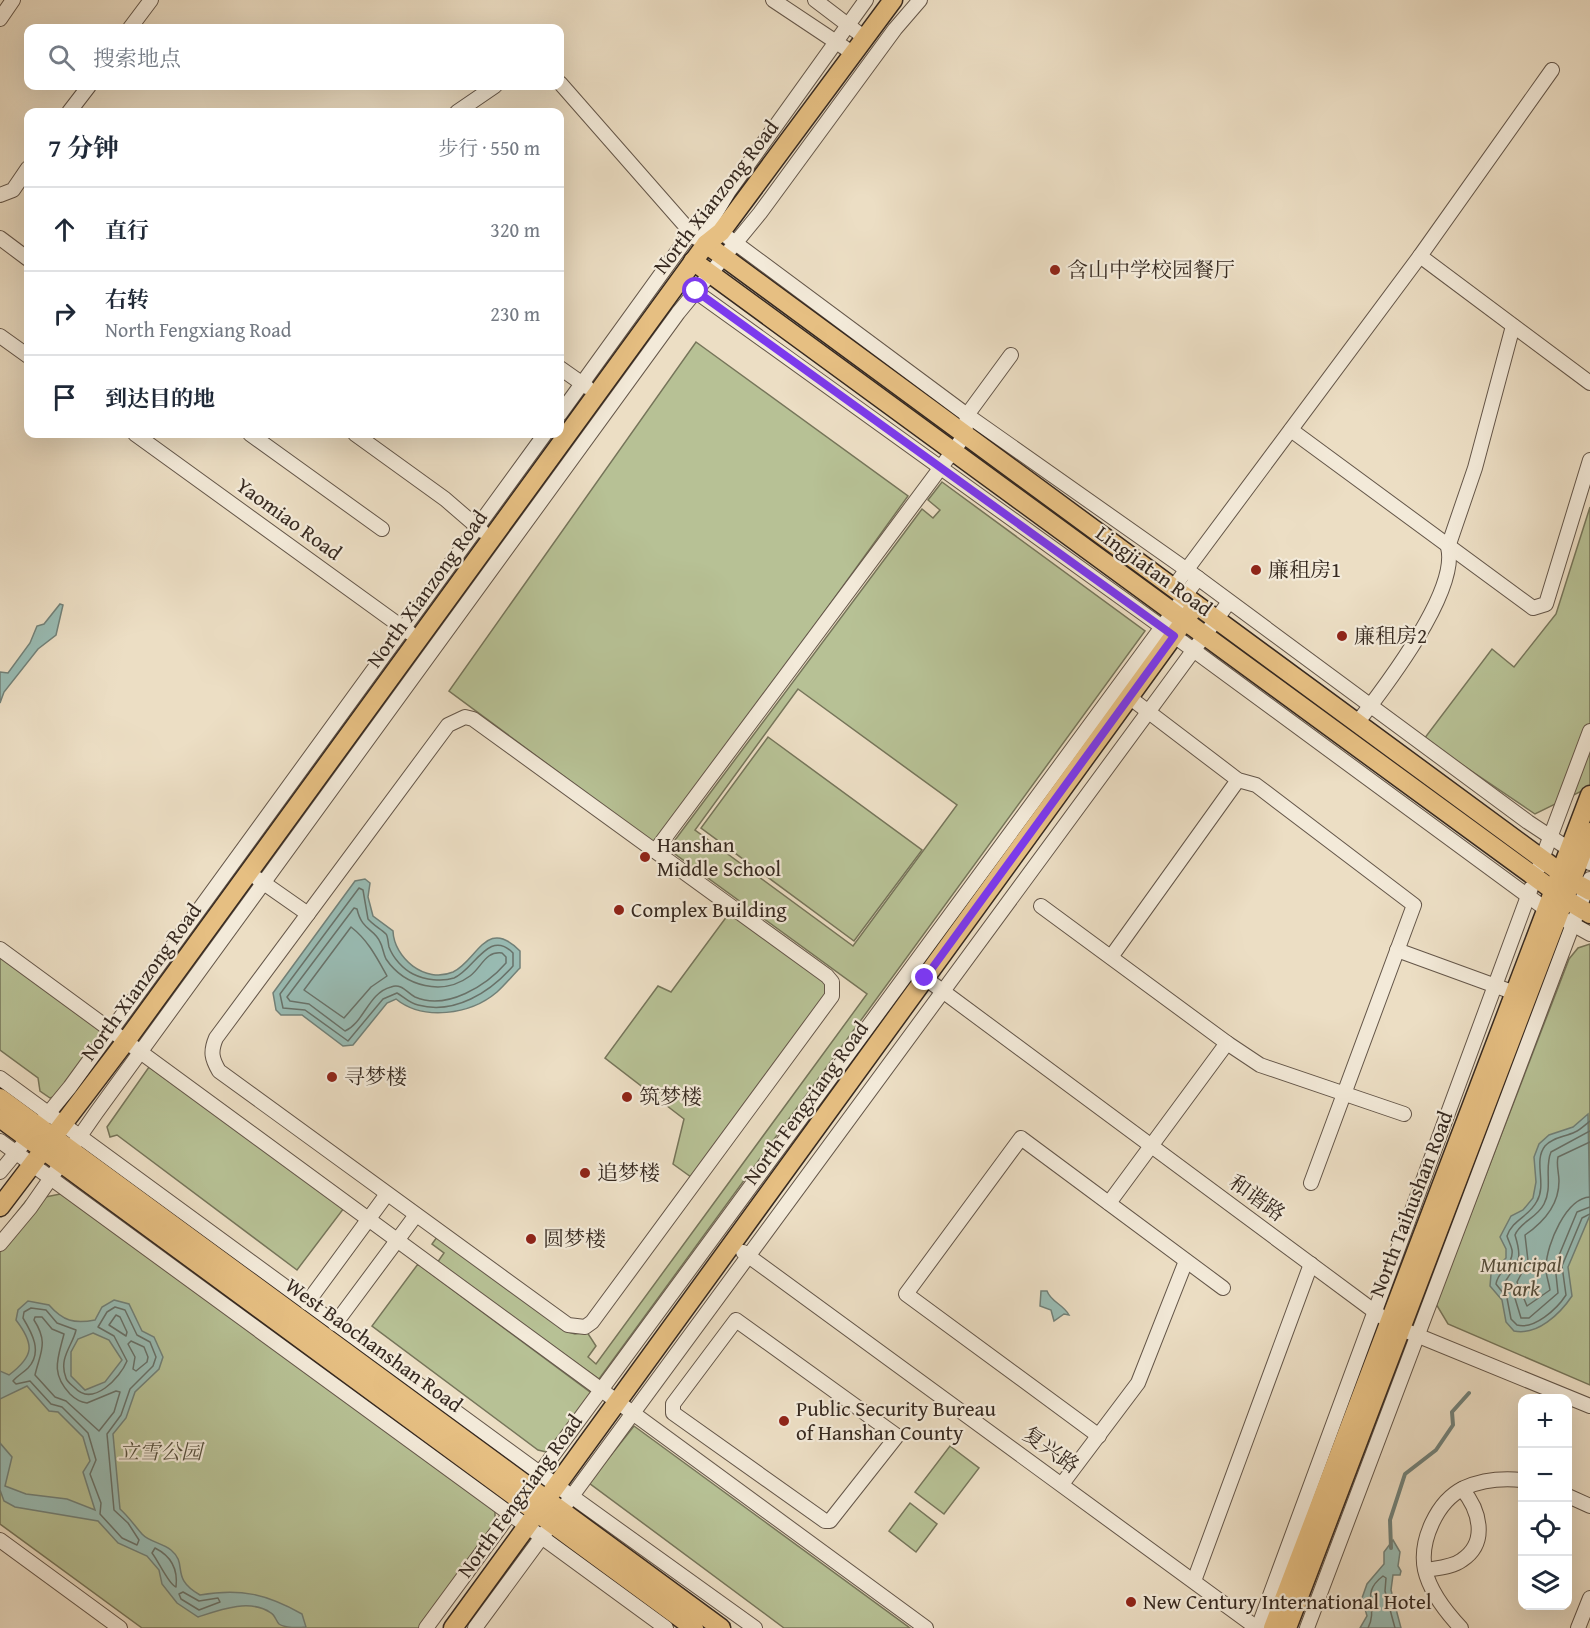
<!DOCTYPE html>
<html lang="zh">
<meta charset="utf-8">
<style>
body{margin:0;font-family:"Gentium Book Plus","Noto Serif SC",serif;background:#f6f6f7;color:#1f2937}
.controls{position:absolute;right:18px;bottom:18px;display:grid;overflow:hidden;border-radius:12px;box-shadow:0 6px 24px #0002}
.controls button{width:54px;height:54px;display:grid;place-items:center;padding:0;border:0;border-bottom:2px solid #e0e1e3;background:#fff;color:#1f2937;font:30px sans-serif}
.stop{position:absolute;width:18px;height:18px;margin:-14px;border:4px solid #7c3aed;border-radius:50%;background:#fff}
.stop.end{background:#7c3aed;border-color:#fff;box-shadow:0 2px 6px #0008}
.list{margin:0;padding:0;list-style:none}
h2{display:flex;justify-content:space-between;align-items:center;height:78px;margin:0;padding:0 24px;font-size:26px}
h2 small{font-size:20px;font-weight:400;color:#747a83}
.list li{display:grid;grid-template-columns:39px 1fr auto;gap:18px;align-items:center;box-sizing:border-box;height:84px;padding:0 24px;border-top:2px solid #e0e1e3}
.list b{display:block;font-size:22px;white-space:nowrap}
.list p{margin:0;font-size:20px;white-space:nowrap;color:#747a83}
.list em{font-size:20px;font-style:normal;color:#747a83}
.icon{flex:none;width:33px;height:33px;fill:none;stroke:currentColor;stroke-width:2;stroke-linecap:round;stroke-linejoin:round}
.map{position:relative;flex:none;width:1590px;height:1628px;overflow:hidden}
.search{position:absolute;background:#fff;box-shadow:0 6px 24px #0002;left:24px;top:24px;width:540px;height:66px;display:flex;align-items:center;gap:15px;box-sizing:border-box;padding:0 21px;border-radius:12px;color:#747a83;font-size:22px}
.panel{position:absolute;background:#fff;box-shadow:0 6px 24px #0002;left:24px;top:108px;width:540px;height:330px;border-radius:12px}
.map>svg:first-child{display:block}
.green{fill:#b7c195;stroke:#76755a;stroke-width:1.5;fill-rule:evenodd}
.water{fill:#99bcb4;stroke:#718179;stroke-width:1.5;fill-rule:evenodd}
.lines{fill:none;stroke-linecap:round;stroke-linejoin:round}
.shore{stroke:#68726a;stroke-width:1.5}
.stream{stroke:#718179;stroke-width:4}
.minor-casing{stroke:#645649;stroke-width:16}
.major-casing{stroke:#362920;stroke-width:21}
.minor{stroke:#f3ead9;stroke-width:14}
.major{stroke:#e6bf82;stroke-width:18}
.route{stroke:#7c3aed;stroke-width:8}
.poi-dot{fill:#8f2418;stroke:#f3ead9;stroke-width:2}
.labels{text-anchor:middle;stroke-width:4.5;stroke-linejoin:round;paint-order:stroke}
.street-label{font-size:21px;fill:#362920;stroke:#f3ead9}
.poi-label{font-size:21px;fill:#362920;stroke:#f3ead9;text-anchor:start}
.park-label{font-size:21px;font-style:italic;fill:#564f3d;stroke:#f3ead9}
</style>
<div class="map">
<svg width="1590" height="1628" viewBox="0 0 1590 1628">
<rect width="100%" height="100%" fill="#ecdec4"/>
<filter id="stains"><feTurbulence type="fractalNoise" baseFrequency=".00333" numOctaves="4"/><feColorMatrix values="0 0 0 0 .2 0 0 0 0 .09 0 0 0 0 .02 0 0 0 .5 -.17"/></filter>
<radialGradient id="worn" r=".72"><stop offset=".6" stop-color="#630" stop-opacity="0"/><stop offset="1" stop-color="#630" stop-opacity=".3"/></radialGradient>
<!-- green -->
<g class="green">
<polygon points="696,342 908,496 659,841 651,841 449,691"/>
<path d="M942,482L1145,631L599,1379L437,1263L444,1253L432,1244L437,1237L565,1331L575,1334L587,1332L596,1346L588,1357L596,1364L867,994L675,854V840L922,509L933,518L940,510L928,500ZM798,689L957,805L853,946L695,830Z"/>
<polygon points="1590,507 1590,787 1535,814 1424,739 1492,649 1514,667 1556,614"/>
<polygon points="768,737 922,850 854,941 701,828"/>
<polygon points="730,912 825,980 828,993 691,1177 673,1164 684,1119 605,1058 658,986 671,992"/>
<polygon points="1590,944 1590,1385 1448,1324 1436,1304 1569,959 1578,948"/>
<polygon points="0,957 103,1033 59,1095 50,1098 40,1091 38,1078 0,1050"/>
<polygon points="149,1067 344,1208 297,1270 117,1135 110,1137 107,1127"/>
<polygon points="65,1193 495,1510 495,1529 424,1628 142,1628 0,1524 0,1234 26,1201"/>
<polygon points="418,1264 594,1395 550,1453 538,1450 372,1326"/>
<polygon points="634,1426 910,1628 784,1628 589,1483"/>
<polygon points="950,1446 979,1468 944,1514 915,1492"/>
<polygon points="910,1503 937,1524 916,1552 889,1531"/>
</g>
<!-- water -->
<g class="water">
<polygon points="60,604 63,605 56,635 38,649 4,692 0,703 0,672 8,673 30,643 37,626 44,624"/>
<path d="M365,879L370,883L368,897L373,916L393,931C394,958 425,984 453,972C477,961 486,916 520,951V968C512,976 505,985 497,992C470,1015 423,1021 396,999L387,1003L353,1045L343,1046L302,1015H281L276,1010L273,993L355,881Z"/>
<path d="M1588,1114L1590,1215L1568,1267L1572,1296C1560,1314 1537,1336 1514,1331L1506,1322L1502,1300L1490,1286L1491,1274L1506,1258V1249L1500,1237L1511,1216L1523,1210L1533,1198L1536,1182L1534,1157L1539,1144L1549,1135L1573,1127Z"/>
<path d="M1041,1291H1047C1051,1302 1063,1304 1069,1315L1064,1314L1054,1321L1051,1310L1040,1306Z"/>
<path d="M114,1300L129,1304L142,1331L154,1337L163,1357L159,1369L135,1392L126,1418L113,1434L120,1509C129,1517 134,1525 142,1534C149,1542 163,1543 171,1550C189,1565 169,1577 200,1595C241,1588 266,1594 302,1614L306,1627C298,1628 285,1628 279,1624C276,1621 275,1615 271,1613C250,1598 219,1610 198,1617L177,1603L162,1584L159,1570L147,1556L118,1543L98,1521L15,1507L4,1501L0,1490V1443L12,1457L5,1486L26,1494L67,1499L95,1510L83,1472L90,1461L83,1437L58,1412L49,1411L27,1386L0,1399V1371L9,1375C34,1356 35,1345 16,1320L18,1310L28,1301L49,1305C63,1321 74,1324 95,1320L102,1307ZM93,1333L109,1340L122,1360L105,1382L85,1390L71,1376V1352L78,1339Z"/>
<polygon points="1393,1540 1400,1552 1398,1566 1401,1571 1400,1575 1393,1575 1391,1590 1401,1628 1360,1628 1367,1616 1362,1598 1367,1584 1384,1564 1384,1552"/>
</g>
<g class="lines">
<!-- shore -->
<g class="shore">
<path d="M359,888L363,890L368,919C373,925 381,929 386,934C388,936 388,943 389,947C393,958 403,969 413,974C425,980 442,982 454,978C474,970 489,928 513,953V966C490,992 455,1015 418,1005C409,1003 404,997 397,993L383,999L348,1041L305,1010L283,1008L280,994Z"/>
<path d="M354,908L357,909C362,931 374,928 380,942C383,947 383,953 386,959C405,987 443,996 470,976C482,967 485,951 502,953L506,957V963C487,985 447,1011 415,997C407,993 402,983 391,987C368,993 364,1023 345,1031L309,1004L290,1001L287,997Z"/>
<path d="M351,927C368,940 377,958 387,976L371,987L344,1018L304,990Z"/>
<path d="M1590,1121C1585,1125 1580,1130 1575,1132C1565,1137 1553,1137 1545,1146C1533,1161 1547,1184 1537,1201C1529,1217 1513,1219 1507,1236C1508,1240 1511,1245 1512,1250C1514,1265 1498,1270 1496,1284L1507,1298L1511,1319L1517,1325C1534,1330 1557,1309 1566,1295L1562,1266L1582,1218L1590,1214"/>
<path d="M1590,1131L1551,1152C1544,1168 1553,1187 1544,1204C1537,1218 1520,1222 1515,1235C1523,1261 1518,1261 1505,1282L1514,1295L1521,1318H1529L1558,1293L1555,1265L1577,1212L1590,1207"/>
<path d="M1590,1142L1558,1157C1556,1165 1559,1173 1559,1181C1559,1205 1544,1222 1525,1235L1528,1261L1517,1282L1527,1306L1550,1290C1549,1282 1545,1274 1546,1266C1547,1244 1566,1198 1590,1197"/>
<path d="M115,1307L125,1310L137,1335L150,1342L156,1357L153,1366L130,1389L121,1415L107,1434L114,1510L128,1523L139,1540L137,1545L122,1538L100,1514L101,1503L90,1474L96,1460L88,1433L62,1407L51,1404L30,1381L16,1384L13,1381C17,1376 23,1373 28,1368C43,1352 32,1333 23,1318L24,1312L31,1308L46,1310L57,1323L76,1330C73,1345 58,1358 66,1378C67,1382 72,1385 75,1388C93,1407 120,1378 127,1361L114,1336L98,1327L107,1312Z"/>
<polygon points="116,1315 120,1317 127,1332 126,1336 109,1325"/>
<path d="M35,1317H42L52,1329L64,1334C58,1358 50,1373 70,1394C75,1399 79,1402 87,1403L116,1391L120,1392L114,1412L99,1431L66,1401L55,1397L35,1375C40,1353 49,1343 34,1320Z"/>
<polygon points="131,1341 144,1347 148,1357 147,1362 136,1371 133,1369 135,1357 128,1344"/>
<path d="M155,1548C171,1556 178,1570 176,1587C169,1585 159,1562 152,1553Z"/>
<polygon points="183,1592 199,1601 218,1598 220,1602 199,1610 181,1599 179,1594"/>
<path d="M1368,1628C1379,1607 1359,1594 1383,1576L1386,1578L1385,1591L1395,1628"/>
</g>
<!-- stream -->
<polyline class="stream" points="1391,1548 1390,1520 1405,1474 1436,1450 1453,1425 1452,1412 1469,1393"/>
<defs>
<g id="minor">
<polyline points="773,0 854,54"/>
<polyline points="815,0 865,38"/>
<polyline points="0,19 13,0"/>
<polyline points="130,28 151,0"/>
<polyline points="560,83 696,238"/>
<polyline points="69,112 89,86"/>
<polyline points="457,112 495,86"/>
<polyline points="0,195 13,190 28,168"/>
<polyline points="710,224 967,415 1187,570 1528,822 1590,863"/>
<polyline points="0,238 28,259"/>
<polyline points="1420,256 1590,383"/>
<polyline points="688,286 1162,627 1547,910 1590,934"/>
<polyline points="0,336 28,356"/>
<polyline points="560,368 587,387"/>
<polyline points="560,414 690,234 705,231 729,191 866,0"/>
<polyline points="1291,430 1533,608 1546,604 1590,460"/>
<polyline points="135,434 410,633"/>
<polyline points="250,434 382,529"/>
<polyline points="355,434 445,499 482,531"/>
<polyline points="1173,588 1420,256 1552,70"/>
<polyline points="1129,697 1238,780 1256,785 1414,905 1311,1183"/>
<path d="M465,717L473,719L827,976L832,982V996L592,1322L585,1327L568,1325L219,1071C212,1059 210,1052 216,1038L448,725Z"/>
<path d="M1357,723C1385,687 1459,591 1448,547L1475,468L1513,326"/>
<polyline points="655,851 965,435 967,415 1011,355"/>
<polyline points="1539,867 1590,731"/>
<polyline points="258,879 308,914"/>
<polyline points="1041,906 1227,1043 1260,1065 1404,1114"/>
<polyline points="0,949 926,1628"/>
<polyline points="1397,950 1515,993"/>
<polyline points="1111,957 1238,780"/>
<polyline points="925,978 1382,1317"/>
<polyline points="0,1078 556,1485 755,1628"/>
<polyline points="0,1141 666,1628"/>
<polyline points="0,1172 70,1087 545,434"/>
<polyline points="1109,1203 1227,1043"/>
<polyline points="0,1244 30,1208 96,1113 678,313 760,213 895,29 920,0"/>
<polyline points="743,1252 1257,1628"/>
<polyline points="307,1303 387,1194"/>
<polygon points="736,1320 897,1436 830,1521 825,1521 673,1413 673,1404"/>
<polyline points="335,1324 416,1215"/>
<polyline points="1409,1332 1590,1406"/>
<polyline points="1099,1436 906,1294 1021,1138 1223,1288"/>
<polyline points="1062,1484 1138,1383 1186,1261"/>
<polyline points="1568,1496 1590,1506"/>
<polyline points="0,1540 120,1628"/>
<path d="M1426,1570C1437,1568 1453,1567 1462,1560C1489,1542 1479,1509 1462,1489"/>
<polyline points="1194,1581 1311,1264"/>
<polyline points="426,1628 1198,578"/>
<polyline points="475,1628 1229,602"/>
<polyline points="1258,1628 1531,888"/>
<polyline points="1307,1628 1590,879"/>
<path d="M1461,1628C1446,1612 1430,1592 1425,1570C1419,1541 1437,1501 1464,1488C1484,1479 1502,1478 1522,1480"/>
<polyline points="1578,1628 1590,1598"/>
</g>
<g id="major">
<polyline points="706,244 1572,881 1590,891"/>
<polyline points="693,261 1565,899 1590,914"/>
<polyline points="0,1098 721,1628"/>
<polyline points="0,1118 694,1628"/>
<polyline points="0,1207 126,1041 706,244 721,232 893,0"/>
<polyline points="453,1628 1196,605"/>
<polyline points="1273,1628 1590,795"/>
<polyline points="1287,1628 1590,832"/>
</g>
</defs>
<!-- minor casing -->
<use href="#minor" class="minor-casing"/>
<!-- major casing -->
<use href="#major" class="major-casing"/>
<!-- minor -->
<use href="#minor" class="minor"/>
<!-- major -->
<use href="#major" class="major"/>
</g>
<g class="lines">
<!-- route -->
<polyline class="route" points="696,291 1174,636 925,978"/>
</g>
<!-- markers -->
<g class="poi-dot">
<circle cx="1055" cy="270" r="6"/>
<circle cx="1256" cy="570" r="6"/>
<circle cx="1342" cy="636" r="6"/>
<circle cx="645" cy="857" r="6"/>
<circle cx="619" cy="910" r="6"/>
<circle cx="332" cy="1077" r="6"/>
<circle cx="627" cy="1097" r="6"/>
<circle cx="585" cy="1173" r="6"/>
<circle cx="531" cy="1239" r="6"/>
<circle cx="784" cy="1421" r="6"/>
<circle cx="1131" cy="1602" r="6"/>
</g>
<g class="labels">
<!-- street labels -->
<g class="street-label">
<text transform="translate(716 197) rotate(-52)" y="7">North Xianzong Road</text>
<text transform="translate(289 519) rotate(36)" y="7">Yaomiao Road</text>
<text transform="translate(1154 571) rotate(36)" y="7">Lingjiatan Road</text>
<text transform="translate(427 589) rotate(-54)" y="7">North Xianzong Road</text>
<text transform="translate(141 982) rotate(-54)" y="7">North Xianzong Road</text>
<text transform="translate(806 1103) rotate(-54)" y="7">North Fengxiang Road</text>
<text transform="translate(1257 1198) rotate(36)" y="7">和谐路</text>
<text transform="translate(1411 1204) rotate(-69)" y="7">North Taihushan Road</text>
<text transform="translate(374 1345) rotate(36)" y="7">West Baochanshan Road</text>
<text transform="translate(1051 1450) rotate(36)" y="7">复兴路</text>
<text transform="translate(520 1496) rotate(-54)" y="7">North Fengxiang Road</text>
</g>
<!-- poi labels -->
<g class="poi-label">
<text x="1067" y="277">含山中学校园餐厅</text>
<text x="1268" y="577">廉租房1</text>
<text x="1354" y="643">廉租房2</text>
<text x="657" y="852">Hanshan<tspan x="657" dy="24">Middle School</tspan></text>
<text x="631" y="917">Complex Building</text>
<text x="344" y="1084">寻梦楼</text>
<text x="639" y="1104">筑梦楼</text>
<text x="597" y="1180">追梦楼</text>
<text x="543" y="1246">圆梦楼</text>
<text x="796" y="1416">Public Security Bureau<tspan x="796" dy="24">of Hanshan County</tspan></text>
<text x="1143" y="1609">New Century International Hotel</text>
</g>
<!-- park labels -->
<g class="park-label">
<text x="1521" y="1272">Municipal<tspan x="1521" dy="24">Park</tspan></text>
<text x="160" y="1459">立雪公园</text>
</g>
</g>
<rect width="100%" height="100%" filter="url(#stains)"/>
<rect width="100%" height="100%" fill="url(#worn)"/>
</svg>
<div class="controls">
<button>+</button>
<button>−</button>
<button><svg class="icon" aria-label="locate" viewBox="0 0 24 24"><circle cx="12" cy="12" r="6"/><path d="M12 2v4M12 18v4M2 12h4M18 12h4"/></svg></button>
<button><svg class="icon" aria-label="layers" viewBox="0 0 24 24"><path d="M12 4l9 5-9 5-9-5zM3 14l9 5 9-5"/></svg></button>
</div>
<div class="stop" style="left:696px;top:291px"></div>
<div class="stop end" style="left:925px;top:978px"></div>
<div class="search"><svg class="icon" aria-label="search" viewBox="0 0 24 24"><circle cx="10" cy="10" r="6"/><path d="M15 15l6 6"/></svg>搜索地点</div>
<section class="panel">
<h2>7 分钟<small>步行 · 550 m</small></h2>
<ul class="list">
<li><svg class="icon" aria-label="ahead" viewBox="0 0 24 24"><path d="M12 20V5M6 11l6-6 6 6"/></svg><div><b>直行</b></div><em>320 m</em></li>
<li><svg class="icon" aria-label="right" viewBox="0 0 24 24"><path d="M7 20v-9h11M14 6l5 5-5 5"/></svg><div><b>右转</b><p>North Fengxiang Road</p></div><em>230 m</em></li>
<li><svg class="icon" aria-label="arrive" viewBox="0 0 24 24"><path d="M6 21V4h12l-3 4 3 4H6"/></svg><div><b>到达目的地</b></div></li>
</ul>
</section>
</div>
